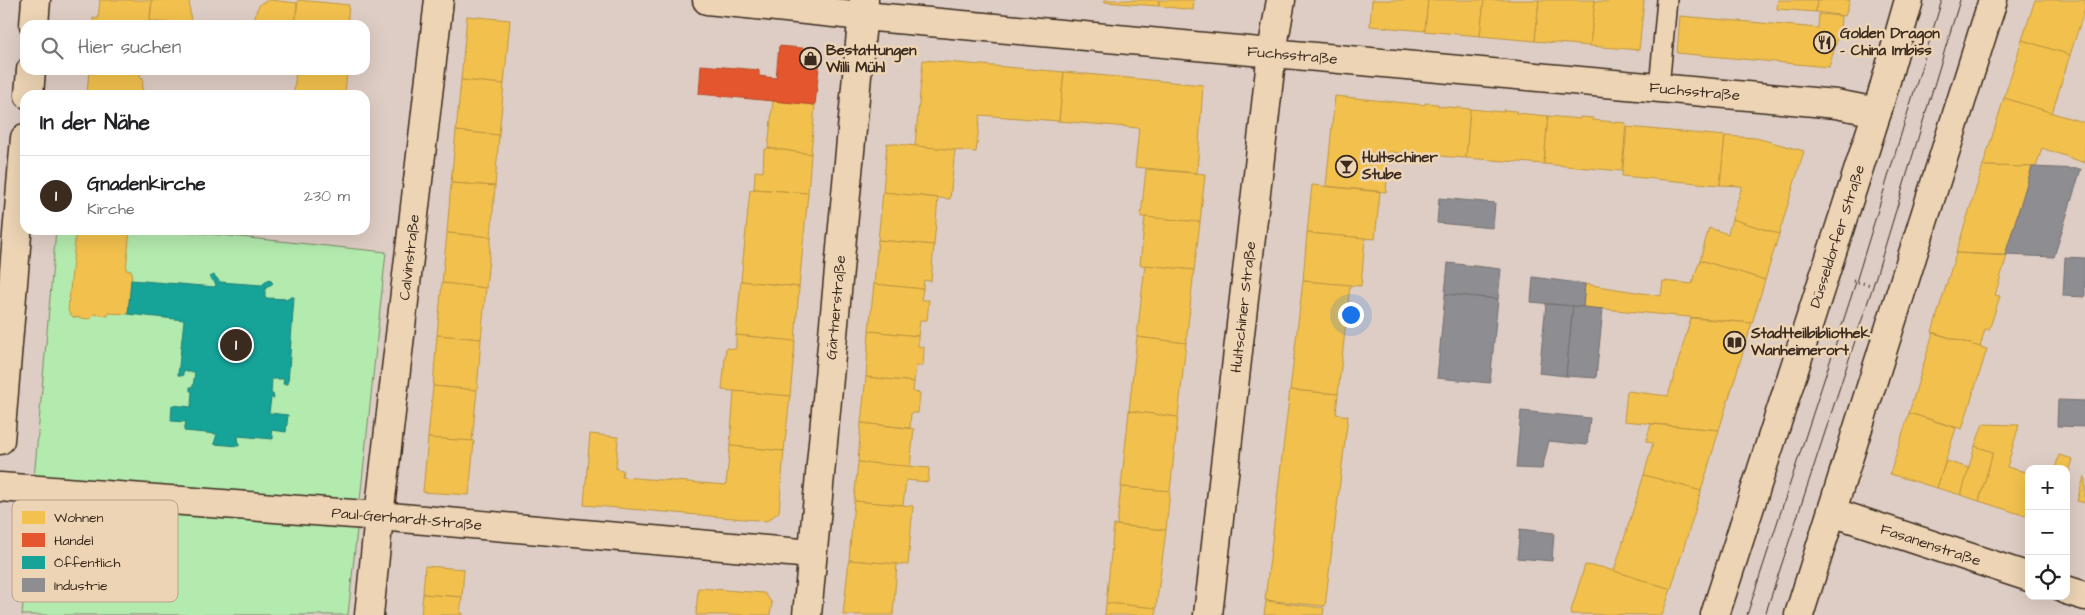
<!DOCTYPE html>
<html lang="de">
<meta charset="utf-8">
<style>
body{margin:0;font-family:"Architects Daughter",sans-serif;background:#f6f6f6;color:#202124}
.controls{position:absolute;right:15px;bottom:15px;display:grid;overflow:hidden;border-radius:10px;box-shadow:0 5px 20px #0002}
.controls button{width:45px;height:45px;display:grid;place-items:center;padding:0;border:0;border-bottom:1px solid #e0e0e0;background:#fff;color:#202124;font:25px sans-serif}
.you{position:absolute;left:1350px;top:314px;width:18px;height:18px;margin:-12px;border:4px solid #fff;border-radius:50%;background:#1a73e8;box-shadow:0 0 0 8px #1a73e833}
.badge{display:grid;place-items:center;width:32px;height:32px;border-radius:50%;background:#3b2a1e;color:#fff;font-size:16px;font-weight:700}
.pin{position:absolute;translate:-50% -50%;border:2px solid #fff;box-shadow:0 1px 5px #0006}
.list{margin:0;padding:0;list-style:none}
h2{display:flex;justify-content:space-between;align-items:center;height:65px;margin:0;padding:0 20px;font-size:21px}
h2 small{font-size:16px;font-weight:400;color:#757577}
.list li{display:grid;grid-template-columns:32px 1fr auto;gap:15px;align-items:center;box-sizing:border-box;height:80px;padding:0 20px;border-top:1px solid #e0e0e0}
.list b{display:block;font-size:19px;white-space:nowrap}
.list p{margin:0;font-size:16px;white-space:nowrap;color:#757577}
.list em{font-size:16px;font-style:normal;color:#757577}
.icon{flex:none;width:28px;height:28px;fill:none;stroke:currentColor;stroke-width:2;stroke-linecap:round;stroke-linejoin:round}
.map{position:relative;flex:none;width:2085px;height:615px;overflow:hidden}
.search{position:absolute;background:#fff;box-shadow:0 5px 20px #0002;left:20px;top:20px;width:350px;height:55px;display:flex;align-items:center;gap:12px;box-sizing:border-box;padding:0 18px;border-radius:15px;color:#757577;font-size:19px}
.panel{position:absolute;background:#fff;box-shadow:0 5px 20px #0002;left:20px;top:90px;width:350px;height:145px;border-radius:15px}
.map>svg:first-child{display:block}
.green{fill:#b3eaad;stroke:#778a66}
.homes{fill:#f2c14e;stroke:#bb9440}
.shops{fill:#e4572e;stroke:#b14a29}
.public{fill:#17a398;stroke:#227f73}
.industry{fill:#8d8d92;stroke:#746f6f}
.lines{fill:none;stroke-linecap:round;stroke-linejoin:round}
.service-casing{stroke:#3b2a1e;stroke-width:22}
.minor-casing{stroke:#3b2a1e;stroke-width:31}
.secondary-casing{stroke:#3b2a1e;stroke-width:31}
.path{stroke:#3b2a1e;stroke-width:3;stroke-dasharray:1 4;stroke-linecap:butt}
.service{stroke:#ecd4b4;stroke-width:19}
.minor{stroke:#ecd4b4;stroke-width:28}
.secondary{stroke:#ecd4b4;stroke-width:28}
.tram{stroke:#3b2a1e;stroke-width:1}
.labels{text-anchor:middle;stroke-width:5;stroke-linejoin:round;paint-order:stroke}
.poi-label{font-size:15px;font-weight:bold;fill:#3b2a1e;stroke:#ecd4b4;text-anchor:start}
.street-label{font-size:15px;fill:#3b2a1e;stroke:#ecd4b4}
.key{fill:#ecd4b4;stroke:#b7a187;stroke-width:1}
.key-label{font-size:14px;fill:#3b2a1e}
</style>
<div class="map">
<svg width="2085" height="615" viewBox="0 0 2085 615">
<rect width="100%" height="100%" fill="#decdc5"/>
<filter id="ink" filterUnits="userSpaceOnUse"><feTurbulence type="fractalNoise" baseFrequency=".02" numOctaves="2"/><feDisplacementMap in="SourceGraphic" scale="10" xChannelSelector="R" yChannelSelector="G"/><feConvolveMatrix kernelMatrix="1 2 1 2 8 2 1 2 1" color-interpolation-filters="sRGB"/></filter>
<g filter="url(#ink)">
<!-- green -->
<polygon class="green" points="56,230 171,230 386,252 348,615 22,615"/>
<!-- homes -->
<g class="homes">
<polygon points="100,0 152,0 149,25 93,25 93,18 98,19"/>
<polygon points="152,0 189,0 191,25 150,21"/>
<polygon points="270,0 297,3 295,25 253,25 257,9 261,3"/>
<polygon points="298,0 349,5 347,25 295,25"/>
<polygon points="1104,0 1159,0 1159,6 1104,2"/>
<polygon points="1159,0 1194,0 1193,10 1159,6"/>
<polygon points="1372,0 1428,0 1425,31 1370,26"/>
<polygon points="1428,0 1484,0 1480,36 1425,31"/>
<polygon points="1484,0 1539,0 1535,41 1480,36"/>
<polygon points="1539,0 1595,0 1590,46 1535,41"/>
<polygon points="1608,0 1644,0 1639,50 1590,46 1595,1 1608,2"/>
<polygon points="1778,0 1817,0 1816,12 1777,9"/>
<polygon points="1817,0 1850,0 1845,16 1816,12"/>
<polygon points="2035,0 2085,0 2085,8 2070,55 2022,40"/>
<polygon points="1819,14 1841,16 1840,30 1829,67 1677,53 1680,16 1818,28"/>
<polygon points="467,16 510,20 504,84 461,80"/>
<polygon points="2022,40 2070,55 2052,113 2004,98"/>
<polygon points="923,60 1064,72 1059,121 980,115 976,152 915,146"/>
<polygon points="89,70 141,70 140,77 143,78 142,95 87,95"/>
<polygon points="296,70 347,70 345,95 298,95 298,93 294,92"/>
<polygon points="1064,72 1203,85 1197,173 1135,167 1139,128 1059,121"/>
<polygon points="461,80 504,84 499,135 456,131"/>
<polygon points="1335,96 1425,105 1425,103 1438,104 1438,106 1470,109 1466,158 1389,152 1386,192 1326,186"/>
<polygon points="2004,98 2085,123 2085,163 2042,148 2036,167 1983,166"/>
<polygon points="773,101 815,105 811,154 768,148"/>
<polygon points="1470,109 1503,112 1503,110 1516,111 1516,113 1548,116 1544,164 1466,158"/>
<polygon points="1548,116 1580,119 1580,117 1593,118 1592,120 1626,123 1622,171 1544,164"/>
<polygon points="1627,127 1725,136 1720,185 1622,176"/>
<polygon points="456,131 499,135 495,186 451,183"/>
<polygon points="1725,136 1756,138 1804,151 1779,234 1732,219 1742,186 1720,185"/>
<polygon points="887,143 955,150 950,199 883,192"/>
<polygon points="768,148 811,154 808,193 754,189 755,171 763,172 764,150"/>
<polygon points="1983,166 2032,167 2005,255 1956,253"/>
<polygon points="1146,169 1205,174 1200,222 1141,217"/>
<polygon points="451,183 495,186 491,237 447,233"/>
<polygon points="1312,185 1380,192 1375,239 1307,233"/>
<polygon points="754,189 808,193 799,287 741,281 750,190"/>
<polygon points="883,192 938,198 934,245 878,240"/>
<polygon points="1145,217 1200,222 1194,270 1140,265"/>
<polygon points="1732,219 1779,234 1765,280 1700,260 1709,228 1728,234"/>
<polygon points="76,230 130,230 126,270 132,271 128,314 108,313 108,316 94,314 89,319 73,317 68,311"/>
<polygon points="447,233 491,237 486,288 442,283"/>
<polygon points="1307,233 1365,238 1361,286 1303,281"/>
<polygon points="878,240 934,245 931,281 924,280 923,289 874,284"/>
<polygon points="1956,253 2007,256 1995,295 2000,296 1989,330 1985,329 1980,347 1932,332"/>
<polygon points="1700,260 1765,280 1752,323 1583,307 1585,284 1661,296 1663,281 1692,284"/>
<polygon points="1145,265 1194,270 1186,343 1137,337"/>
<polygon points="741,281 799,287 795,341 736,335"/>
<polygon points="1303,281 1350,285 1338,394 1290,390"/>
<polygon points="442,283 486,288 481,339 437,335"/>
<polygon points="874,284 923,289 921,300 929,300 927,320 920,320 918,336 869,331"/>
<polygon points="1691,318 1752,323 1719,430 1624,421 1627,391 1668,396"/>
<polygon points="869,331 918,336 918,346 924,347 923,366 916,366 914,382 866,377"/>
<polygon points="1933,333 1987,349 1962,429 1909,413"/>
<polygon points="437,335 481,339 477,390 433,386"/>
<polygon points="736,335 795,341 790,396 722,390 726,348 736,349"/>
<polygon points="1137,337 1186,343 1178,417 1129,411"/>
<polygon points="866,377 914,382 913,392 920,393 918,413 911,413 910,428 861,423"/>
<polygon points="433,386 477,390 472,441 428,438"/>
<polygon points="1290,390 1338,394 1336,414 1348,416 1325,606 1265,600"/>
<polygon points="734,391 790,396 784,451 730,446"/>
<polygon points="1129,411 1178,417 1170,491 1121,487"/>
<polygon points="1909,413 1956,428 1937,488 1890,474"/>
<polygon points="861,423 914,429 910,467 858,462"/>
<polygon points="1651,424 1719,430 1701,491 1644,475 1653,443 1646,441"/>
<polygon points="1983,424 2019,425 2007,467 2029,473 2029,505 2026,516 1979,501 1993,452 1975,446"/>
<polygon points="590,434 618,437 616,469 623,470 622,477 726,485 730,446 784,451 779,512 767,521 584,505"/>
<polygon points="428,438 474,441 469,495 423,492"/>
<polygon points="1975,446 1993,452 1979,501 1961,495"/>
<polygon points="2059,455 2073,459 2066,482 2066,469 2055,469"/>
<polygon points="1946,461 1969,468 1961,495 1937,488"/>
<polygon points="858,462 929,468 928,482 906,480 903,505 854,501"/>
<polygon points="1644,475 1701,491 1671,589 1614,571"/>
<polygon points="2084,477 2085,477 2085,503 2077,501"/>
<polygon points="1121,487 1170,491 1166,530 1117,525"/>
<polygon points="854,501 913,506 908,565 849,560"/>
<polygon points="1114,525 1166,530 1156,608 1106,603"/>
<polygon points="849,560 897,564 893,615 843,615"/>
<polygon points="1585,565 1601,567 1671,589 1662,615 1570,614"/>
<polygon points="425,566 464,569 462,597 423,594"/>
<polygon points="698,588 764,593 772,603 770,615 696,615"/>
<polygon points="423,594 462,597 460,613 463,613 463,615 421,615"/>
<polygon points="1266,601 1324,608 1323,615 1264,615"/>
<polygon points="1106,603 1156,608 1156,615 1105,615"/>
</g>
<!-- shops -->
<polygon class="shops" points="779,46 813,49 820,58 815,105 699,94 701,65 759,70 759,76 776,78"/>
<!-- public -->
<polygon class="public" points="214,275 220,282 262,285 269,279 273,283 265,289 265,298 289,299 290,297 294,297 288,384 283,384 284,379 272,379 271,394 273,394 274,398 271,398 269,413 288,415 286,432 272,430 271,435 273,435 273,439 238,436 239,446 214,444 217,434 184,431 186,422 171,421 172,405 191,407 192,391 190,391 190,387 193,387 195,372 183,371 183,376 178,375 184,320 128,314 131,280 215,287 216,284 210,277"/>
<!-- industry -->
<g class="industry">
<polygon points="2032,167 2081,169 2054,257 2005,255"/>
<polygon points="1439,198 1495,203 1493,228 1437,223"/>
<polygon points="2065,257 2085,258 2085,297 2063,296"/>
<polygon points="1448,263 1501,269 1498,299 1445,294"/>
<polygon points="1533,277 1585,284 1583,307 1531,302"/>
<polygon points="1445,294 1498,299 1490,383 1437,378"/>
<polygon points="1546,304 1573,306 1566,376 1539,373"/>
<polygon points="1573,306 1603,309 1596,378 1566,376"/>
<polygon points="2058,400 2085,401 2085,427 2057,426"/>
<polygon points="1521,411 1590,418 1587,445 1549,441 1542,469 1516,468"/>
<polygon points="1520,529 1554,533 1552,561 1517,558"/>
</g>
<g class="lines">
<defs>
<polyline id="service" points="1659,88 1667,0"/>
<g id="minor">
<path id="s1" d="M707,0L863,16L1836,104L1877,112"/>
<polyline points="34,25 36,0"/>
<polyline points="29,95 31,70"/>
<polyline points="0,440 25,138"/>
<path id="s2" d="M0,487L379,516L812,554"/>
<path id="s3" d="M1832,512L2029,577"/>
<polyline points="2066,590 2085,596"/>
<path id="s4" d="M369,615L379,516L439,0"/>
<path id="s5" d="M807,615L864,0"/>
<path id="s6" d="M1208,615L1272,52L1281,0"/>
</g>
<g id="secondary">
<path id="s7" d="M1715,615L1877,112L1909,0"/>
<polyline points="1799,615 1993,0"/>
</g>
</defs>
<!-- service casing -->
<use href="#service" class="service-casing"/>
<!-- minor casing -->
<use href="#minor" class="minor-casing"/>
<!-- secondary casing -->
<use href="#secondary" class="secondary-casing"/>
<!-- path -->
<polyline class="path" points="1853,281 1871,285"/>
<!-- service -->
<use href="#service" class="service"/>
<!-- minor -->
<use href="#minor" class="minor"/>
<!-- secondary -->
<use href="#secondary" class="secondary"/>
<!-- tram -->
<g class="tram">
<polyline points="1747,615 1856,282 1942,0"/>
<polyline points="1765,615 1873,286 1960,0"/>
</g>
</g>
</g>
<!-- icons -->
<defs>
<symbol id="restaurant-ring" viewBox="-11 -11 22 22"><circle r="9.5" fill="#ecd4b4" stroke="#3b2a1e" stroke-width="1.5"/><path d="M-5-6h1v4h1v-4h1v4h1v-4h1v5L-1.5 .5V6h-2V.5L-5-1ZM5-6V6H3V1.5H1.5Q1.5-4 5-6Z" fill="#3b2a1e"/></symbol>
<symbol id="shop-ring" viewBox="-11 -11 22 22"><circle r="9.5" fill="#ecd4b4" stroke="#3b2a1e" stroke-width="1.5"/><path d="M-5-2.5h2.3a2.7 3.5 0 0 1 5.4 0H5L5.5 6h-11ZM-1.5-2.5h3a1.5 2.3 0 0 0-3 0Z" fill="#3b2a1e"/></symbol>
<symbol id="bar-ring" viewBox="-11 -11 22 22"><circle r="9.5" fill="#ecd4b4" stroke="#3b2a1e" stroke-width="1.5"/><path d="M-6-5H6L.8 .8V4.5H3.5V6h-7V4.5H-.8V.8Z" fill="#3b2a1e"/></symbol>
<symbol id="library-ring" viewBox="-11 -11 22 22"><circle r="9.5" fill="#ecd4b4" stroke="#3b2a1e" stroke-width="1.5"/><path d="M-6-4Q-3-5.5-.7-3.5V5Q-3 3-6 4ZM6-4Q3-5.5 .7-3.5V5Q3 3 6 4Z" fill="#3b2a1e"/></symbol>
</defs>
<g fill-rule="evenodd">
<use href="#restaurant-ring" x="1812" y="30" width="25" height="25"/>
<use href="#shop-ring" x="798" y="46" width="25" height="25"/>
<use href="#bar-ring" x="1334" y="154" width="25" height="25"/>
<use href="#library-ring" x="1722" y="330" width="25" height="25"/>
</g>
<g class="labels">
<!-- poi labels -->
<g class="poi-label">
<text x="1840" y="38">Golden Dragon<tspan x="1840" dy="17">- China Imbiss</tspan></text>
<text x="826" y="55">Bestattungen<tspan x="826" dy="17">Willi Mühl</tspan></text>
<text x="1362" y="162">Hultschiner<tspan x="1362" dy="17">Stube</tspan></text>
<text x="1751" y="338">Stadtteilbibliothek<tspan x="1751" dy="17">Wanheimerort</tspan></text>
</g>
<!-- street labels -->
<g class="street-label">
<text dy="5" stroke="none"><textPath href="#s1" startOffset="588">Fuchsstraße</textPath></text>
<text dy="5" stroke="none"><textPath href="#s1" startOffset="992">Fuchsstraße</textPath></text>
<text dy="5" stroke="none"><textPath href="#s7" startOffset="398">Düsseldorfer Straße</textPath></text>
<text dy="5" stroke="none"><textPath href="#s4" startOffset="360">Calvinstraße</textPath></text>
<text dy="5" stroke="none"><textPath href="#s5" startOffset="309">Gärtnerstraße</textPath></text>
<text dy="5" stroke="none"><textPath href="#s6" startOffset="310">Hultschiner Straße</textPath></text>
<text dy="5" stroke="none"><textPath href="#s2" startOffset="408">Paul-Gerhardt-Straße</textPath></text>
<text dy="5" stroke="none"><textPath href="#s3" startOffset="104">Fasanenstraße</textPath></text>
</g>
</g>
<!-- legend -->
<rect x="12" y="500" width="166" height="102" rx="8" class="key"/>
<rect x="22" y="511" width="23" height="13" fill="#f2c14e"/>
<rect x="22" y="533" width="23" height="14" fill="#e4572e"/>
<rect x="22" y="556" width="23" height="13" fill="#17a398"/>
<rect x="22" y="578" width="23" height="14" fill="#8d8d92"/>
<g class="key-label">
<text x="54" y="522">Wohnen</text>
<text x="54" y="545">Handel</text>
<text x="54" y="567">Öffentlich</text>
<text x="54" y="590">Industrie</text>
</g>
</svg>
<div class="controls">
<button>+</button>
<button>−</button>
<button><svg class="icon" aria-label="locate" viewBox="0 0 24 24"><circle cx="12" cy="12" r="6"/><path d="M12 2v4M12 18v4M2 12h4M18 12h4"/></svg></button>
</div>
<div class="you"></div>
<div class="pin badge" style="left:236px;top:345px">1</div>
<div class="search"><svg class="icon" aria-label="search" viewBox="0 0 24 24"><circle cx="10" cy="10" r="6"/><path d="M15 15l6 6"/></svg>Hier suchen</div>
<section class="panel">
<h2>In der Nähe<small></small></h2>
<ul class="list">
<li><span class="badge">1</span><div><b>Gnadenkirche</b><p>Kirche</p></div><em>230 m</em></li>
</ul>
</section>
</div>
